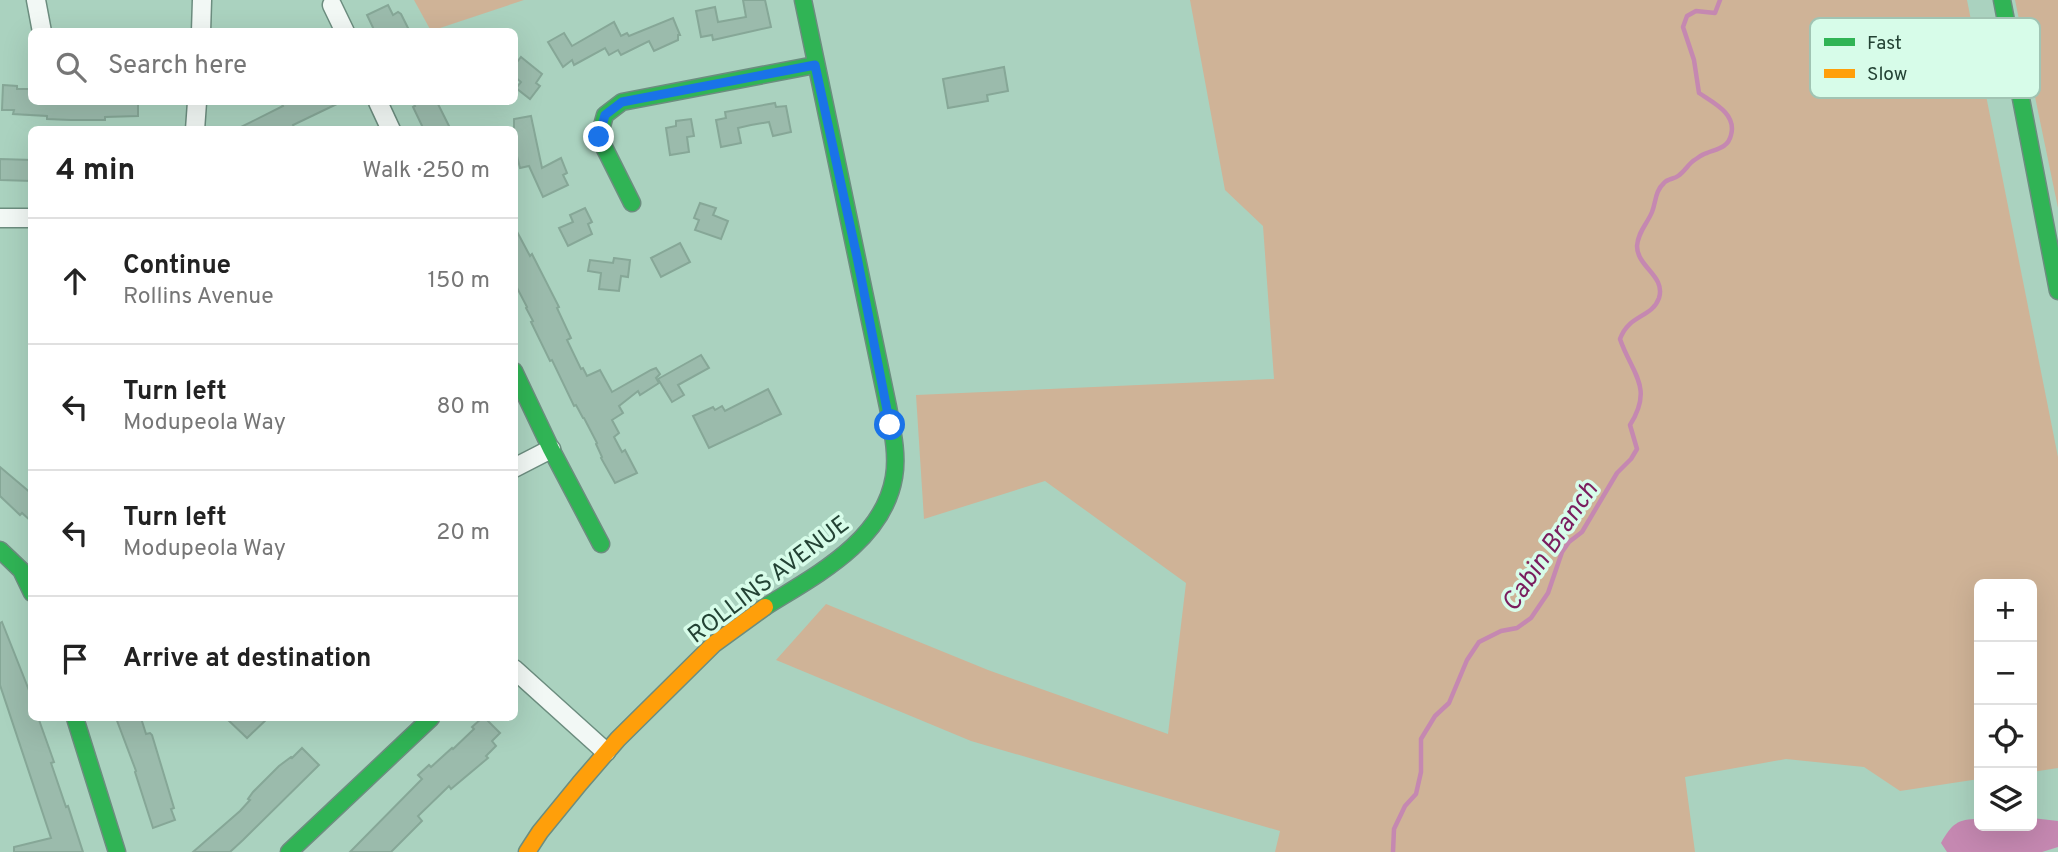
<!DOCTYPE html>
<meta charset="utf-8">
<style>
body{margin:0;font-family:Overpass,sans-serif;background:#f6f6f6;color:#222}
.controls{position:absolute;right:21px;bottom:21px;display:grid;overflow:hidden;border-radius:10px;box-shadow:0 7px 28px #0002}
.controls button{width:63px;height:63px;display:grid;place-items:center;padding:0;border:0;border-bottom:2px solid #e0e0e0;background:#fff;color:#222;font:35px sans-serif}
.stop{position:absolute;width:21px;height:21px;margin:-16px;border:5px solid #1a73e8;border-radius:50%;background:#fff}
.stop.end{background:#1a73e8;border-color:#fff;box-shadow:0 2px 7px #0008}
.list{margin:0;padding:0;list-style:none}
h2{display:flex;justify-content:space-between;align-items:center;height:91px;margin:0;padding:0 28px;font-size:30px}
h2 small{font-size:23px;font-weight:400;color:#767676}
.list li{display:grid;grid-template-columns:46px 1fr auto;gap:21px;align-items:center;box-sizing:border-box;height:126px;padding:0 28px;border-top:2px solid #e0e0e0}
.list b{display:block;font-size:26px;white-space:nowrap}
.list p{margin:0;font-size:23px;white-space:nowrap;color:#767676}
.list em{font-size:23px;font-style:normal;color:#767676}
.icon{flex:none;width:38px;height:38px;fill:none;stroke:currentColor;stroke-width:2;stroke-linecap:round;stroke-linejoin:round}
.map{position:relative;flex:none;width:2058px;height:852px;overflow:hidden}
.search{position:absolute;background:#fff;box-shadow:0 7px 28px #0002;left:28px;top:28px;width:490px;height:77px;display:flex;align-items:center;gap:18px;box-sizing:border-box;padding:0 24px;border-radius:10px;color:#767676;font-size:26px}
.panel{position:absolute;background:#fff;box-shadow:0 7px 28px #0002;left:28px;top:126px;width:490px;height:595px;border-radius:10px}
.map>svg:first-child{display:block}
.green{fill:#cfb397}
.water{fill:#c588b1}
.lines{fill:none;stroke-linecap:round;stroke-linejoin:round}
.stream{stroke:#c588b1;stroke-width:4.5}
.building{fill:#9bbbac;stroke:#86a797;stroke-width:2}
.street-casing{stroke:#6c8d7f;stroke-width:21}
.fast-casing{stroke:#6c8d7f;stroke-width:19}
.slow-casing{stroke:#6c8d7f;stroke-width:19}
.street{stroke:#f2f8f5;stroke-width:18}
.fast{stroke:#30b455;stroke-width:16}
.slow{stroke:#ff9f0a;stroke-width:16}
.route{stroke:#1a73e8;stroke-width:9}
.labels{text-anchor:middle;stroke-width:7;stroke-linejoin:round;paint-order:stroke}
.street-label{font-size:24px;fill:#234234;stroke:#d7fce9}
.water-label{font-size:26px;font-style:italic;fill:#7a1d5e;stroke:#d7fce9}
.key{fill:#d7fce9;stroke:#a1c4b3;stroke-width:2}
.key-label{font-size:19px;fill:#234234}
</style>
<div class="map">
<svg width="2058" height="852" viewBox="0 0 2058 852">
<rect width="100%" height="100%" fill="#aad2bf"/>
<!-- green -->
<g class="green">
<polygon points="414,0 524,0 431,31"/>
<polygon points="1190,0 1967,0 2058,457 2058,768 2032,772 2032,584 1979,584 1979,779 1900,791 1864,767 1786,759 1685,777 1695,852 1275,852 1280,831 971,741 776,660 826,604 988,670 1168,734 1186,583 1045,481 924,519 916,395 1274,379 1263,226 1225,190"/>
<polygon points="2015,0 2058,0 2058,208"/>
</g>
<!-- water -->
<path class="water" d="M2032,818L2058,821V847L2042,852H1947L1941,843C1952,824 1957,819 1979,819V826H2032Z"/>
<g class="lines">
<!-- stream -->
<path class="stream" d="M1393,852L1394,829L1405,806L1416,794L1421,772V739L1435,716L1449,703L1467,660L1479,642L1501,631L1517,628L1531,618L1548,593L1562,552L1569,542L1582,532L1617,473L1631,459L1637,449L1630,425C1654,387 1632,374 1620,339C1629,314 1652,318 1659,298C1666,276 1637,267 1637,246C1638,232 1647,224 1652,212C1656,202 1655,191 1664,183C1667,179 1674,179 1678,176C1684,172 1688,165 1693,161C1698,158 1702,154 1707,153C1717,149 1728,148 1731,135C1737,114 1714,103 1699,93L1694,60L1683,27L1687,16L1696,11L1715,13L1720,0"/>
</g>
<!-- building -->
<g class="building">
<polygon points="743,0 765,0 771,27 713,40 712,35 701,37 696,11 715,7 718,22 746,17"/>
<polygon points="388,5 393,15 398,12 401,14 410,32 375,32 367,15"/>
<polygon points="673,18 680,35 678,35 678,40 654,51 649,41 621,55 618,50 609,55 605,48 574,65 572,60 563,67 548,42 564,33 572,46 614,22 621,36 627,33 629,36"/>
<polygon points="521,57 542,74 536,83 540,86 530,99 516,88 521,82 514,76 514,66"/>
<polygon points="1004,67 1008,91 987,95 988,101 948,108 943,79"/>
<polygon points="3,85 17,86 17,89 32,89 32,102 138,102 138,116 105,117 105,120 71,120 47,119 47,116 13,114 14,110 2,110"/>
<polygon points="281,102 341,102 293,125 295,130 235,130 283,106"/>
<polygon points="413,102 437,102 451,130 424,130 413,107 415,106"/>
<polygon points="775,103 776,107 786,106 791,132 773,136 769,122 751,125 738,128 741,143 721,147 716,120 726,118 725,112"/>
<polygon points="531,116 542,168 561,158 567,173 563,175 568,185 543,197 529,166 520,168 516,152 514,153 514,119"/>
<polygon points="691,119 694,136 687,137 689,152 670,155 666,128 676,126 676,121"/>
<polygon points="0,159 32,160 32,181 0,180"/>
<polygon points="700,203 716,208 713,215 728,221 721,239 695,230 699,220 694,218"/>
<polygon points="585,208 592,222 588,224 592,234 568,246 559,228 573,222 570,215"/>
<polygon points="514,226 530,256 532,254 559,307 557,308 571,338 567,340 581,369 583,368 587,376 600,370 612,392 651,370 656,368 660,374 656,378 659,383 640,395 638,391 619,406 623,413 612,420 619,433 614,437 622,452 625,450 637,473 615,483 601,458 602,457 596,444 597,443 584,418 583,418 576,405 574,406 552,360 550,361 531,322 533,321 526,308 527,307 514,282"/>
<polygon points="680,243 690,262 661,277 651,258"/>
<polygon points="614,258 630,260 628,277 621,276 619,291 599,289 601,273 588,271 590,260 613,263"/>
<polygon points="701,355 709,368 678,385 684,395 672,402 658,379"/>
<polygon points="768,389 781,414 709,448 693,416 713,407 715,410 722,406 725,411"/>
<polygon points="0,467 32,494 32,522 22,513 20,515 0,496"/>
<polygon points="2,622 32,698 32,718 37,718 39,720 54,762 51,763 66,807 68,806 83,852 14,852 14,847 51,838 0,685 0,623"/>
<polygon points="116,718 141,718 146,734 150,733 152,735 174,808 171,809 175,820 153,828 135,772 136,771"/>
<polygon points="226,718 268,718 247,738"/>
<polygon points="482,718 485,718 500,733 492,741 496,746 486,756 488,758 451,789 449,786 418,816 422,821 391,852 350,852 422,779 418,775 429,765 431,767 452,748 453,749 474,729 472,727"/>
<polygon points="302,748 319,765 243,840 230,852 193,852 240,811 250,800 248,799 253,792 279,766 291,757 292,758"/>
</g>
<g class="lines">
<defs>
<g id="street">
<polyline points="36,0 42,32"/>
<polyline points="332,5 345,32"/>
<polyline points="201,32 202,0"/>
<polyline points="378,102 391,130"/>
<polyline points="195,130 197,102"/>
<polyline points="0,218 32,218"/>
<polyline points="514,468 551,449"/>
<polyline points="514,669 606,752"/>
</g>
<g id="fast">
<polyline points="2002,0 2058,291"/>
<polyline points="632,203 599,137 605,115 622,102 815,65"/>
<polyline points="514,371 551,449 601,544"/>
<polyline points="0,550 21,570 32,593"/>
<path d="M765,607C814,576 883,542 894,477C898,454 892,429 888,407L803,0"/>
<polyline points="75,718 117,852"/>
<polyline points="289,852 431,718"/>
</g>
<polyline id="slow" points="527,852 540,832 580,783 618,739 714,644 765,607"/>
</defs>
<!-- street casing -->
<use href="#street" class="street-casing"/>
<!-- fast casing -->
<use href="#fast" class="fast-casing"/>
<!-- slow casing -->
<use href="#slow" class="slow-casing"/>
<!-- street -->
<use href="#street" class="street"/>
<!-- fast -->
<use href="#fast" class="fast"/>
<!-- slow -->
<use href="#slow" class="slow"/>
</g>
<g class="lines">
<!-- route -->
<polyline class="route" points="599,137 605,115 622,102 815,65 857,257 890,425"/>
</g>
<g class="labels">
<!-- street labels -->
<g class="street-label">
<text transform="translate(768 579) rotate(-37)" y="8">ROLLINS AVENUE</text>
</g>
<!-- water labels -->
<g class="water-label">
<text transform="translate(1549 546) rotate(-56)" y="9">Cabin Branch</text>
</g>
</g>
<!-- legend -->
<rect x="1810" y="18" width="230" height="80" rx="10" class="key"/>
<rect x="1824" y="38" width="31" height="8" fill="#30b455"/>
<rect x="1824" y="69" width="31" height="9" fill="#ff9f0a"/>
<g class="key-label">
<text x="1867" y="49">Fast</text>
<text x="1867" y="80">Slow</text>
</g>
</svg>
<div class="controls">
<button>+</button>
<button>−</button>
<button><svg class="icon" aria-label="locate" viewBox="0 0 24 24"><circle cx="12" cy="12" r="6"/><path d="M12 2v4M12 18v4M2 12h4M18 12h4"/></svg></button>
<button><svg class="icon" aria-label="layers" viewBox="0 0 24 24"><path d="M12 4l9 5-9 5-9-5zM3 14l9 5 9-5"/></svg></button>
</div>
<div class="stop" style="left:890px;top:425px"></div>
<div class="stop end" style="left:599px;top:137px"></div>
<div class="search"><svg class="icon" aria-label="search" viewBox="0 0 24 24"><circle cx="10" cy="10" r="6"/><path d="M15 15l6 6"/></svg>Search here</div>
<section class="panel">
<h2>4 min<small>Walk · 250 m</small></h2>
<ul class="list">
<li><svg class="icon" aria-label="ahead" viewBox="0 0 24 24"><path d="M12 20V5M6 11l6-6 6 6"/></svg><div><b>Continue</b><p>Rollins Avenue</p></div><em>150 m</em></li>
<li><svg class="icon" aria-label="left" viewBox="0 0 24 24"><path d="M17 20v-9H6M10 6l-5 5 5 5"/></svg><div><b>Turn left</b><p>Modupeola Way</p></div><em>80 m</em></li>
<li><svg class="icon" aria-label="left" viewBox="0 0 24 24"><path d="M17 20v-9H6M10 6l-5 5 5 5"/></svg><div><b>Turn left</b><p>Modupeola Way</p></div><em>20 m</em></li>
<li><svg class="icon" aria-label="arrive" viewBox="0 0 24 24"><path d="M6 21V4h12l-3 4 3 4H6"/></svg><div><b>Arrive at destination</b></div></li>
</ul>
</section>
</div>
